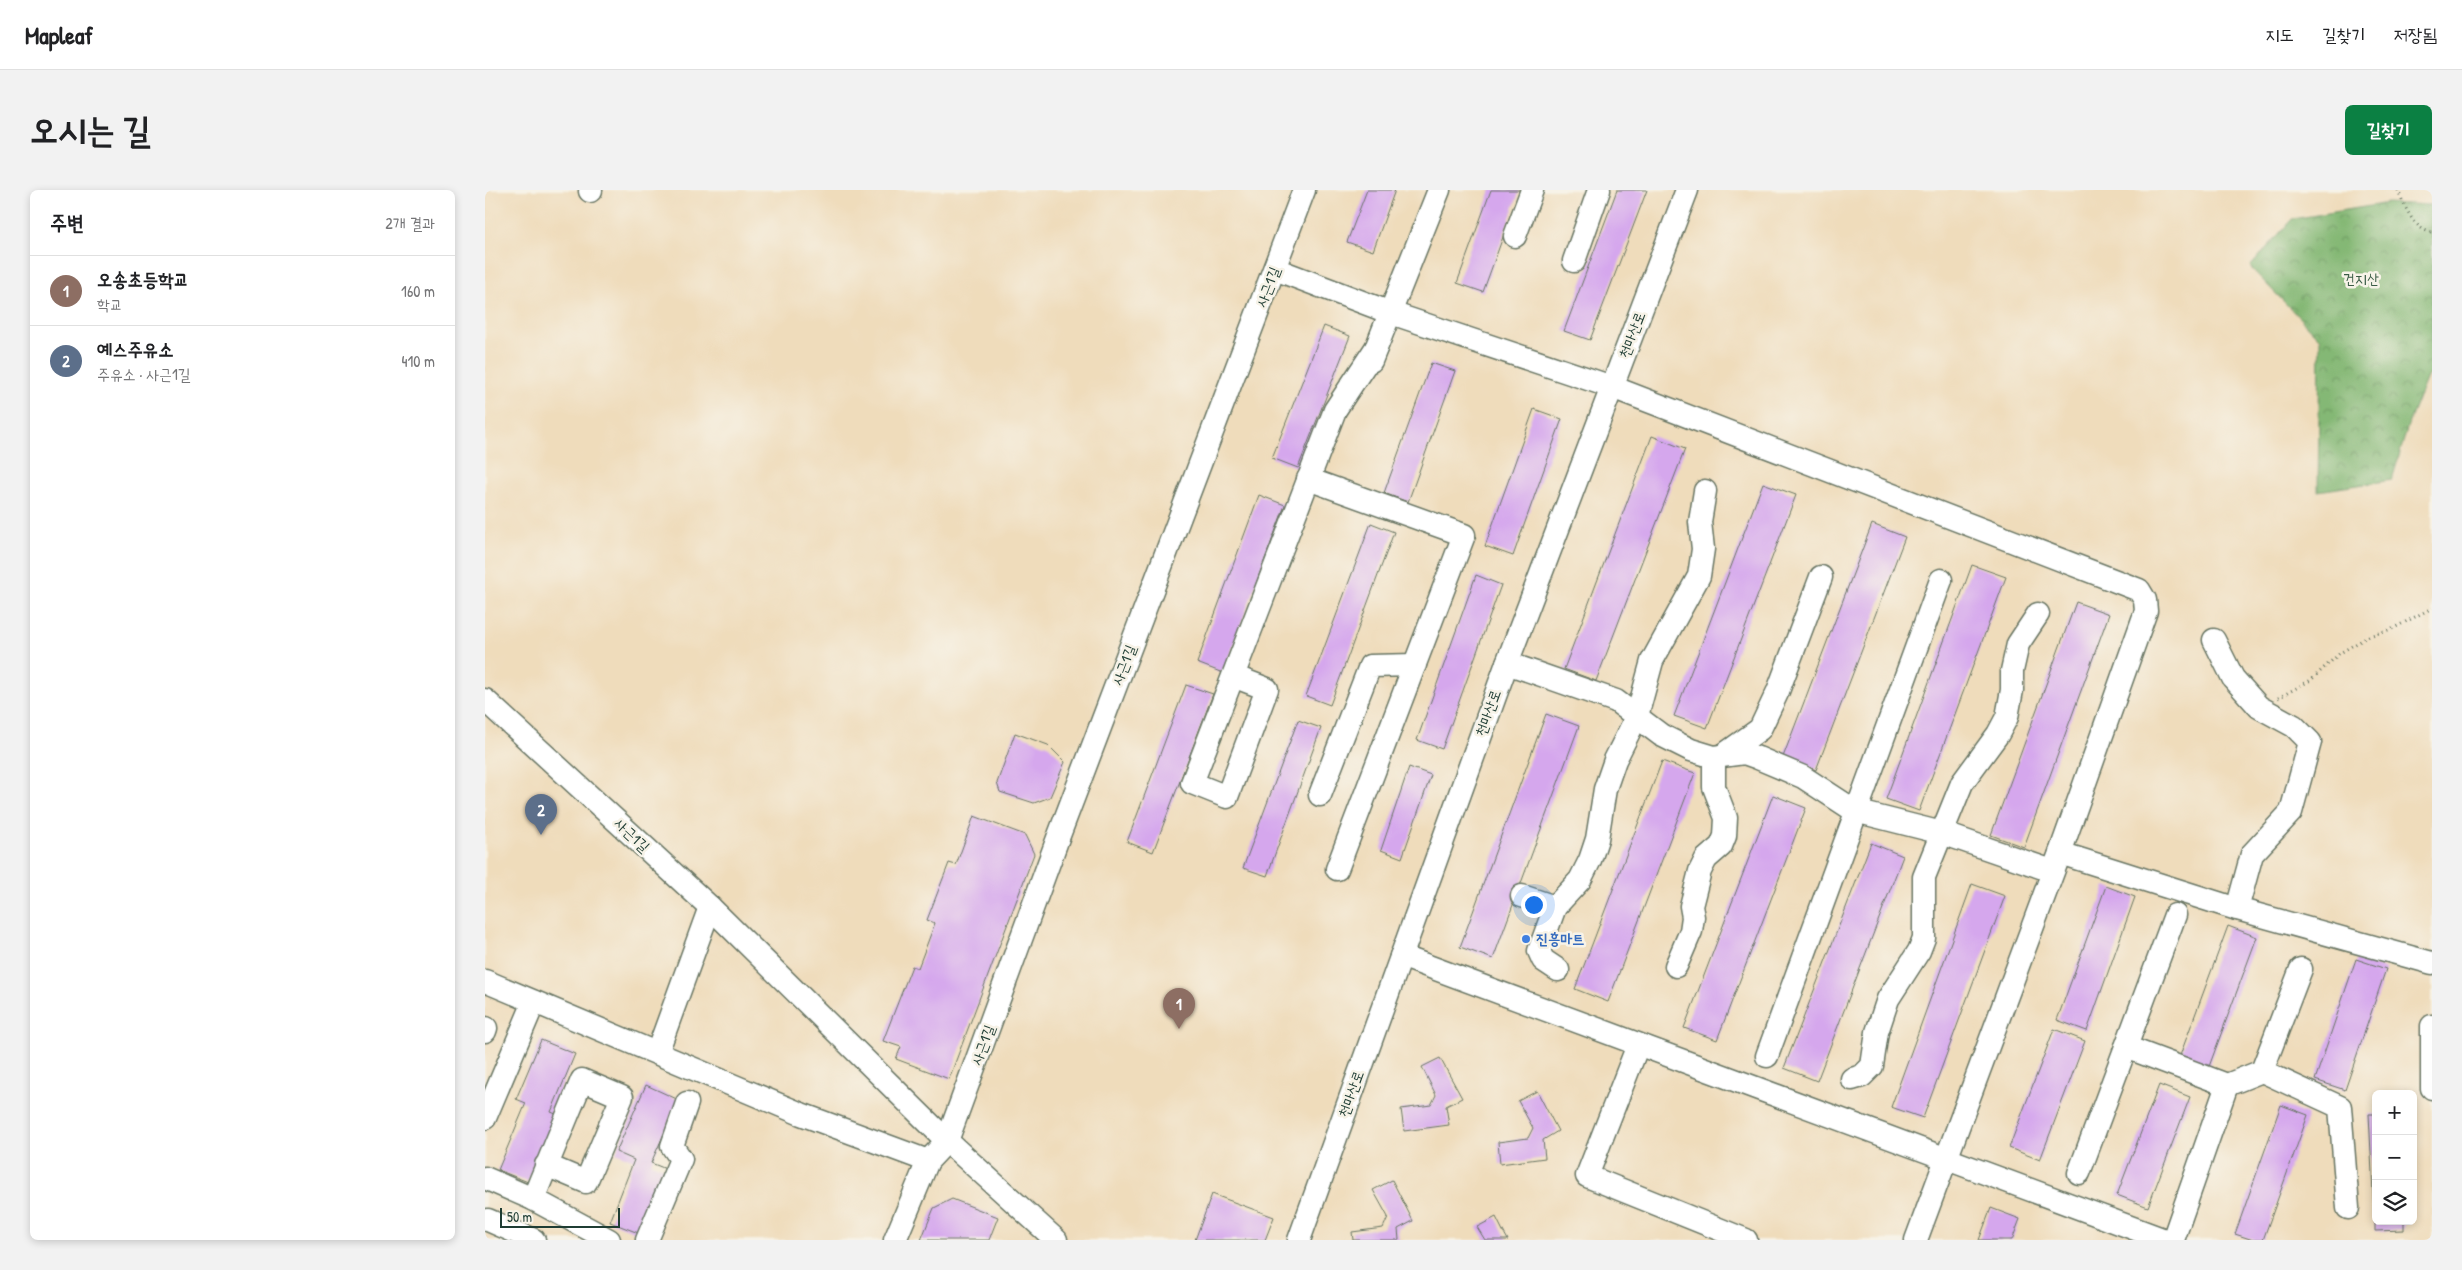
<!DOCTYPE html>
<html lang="ko">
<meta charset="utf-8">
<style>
body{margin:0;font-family:"Patrick Hand","Poor Story",sans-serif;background:#f2f2f2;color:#202124}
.controls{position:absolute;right:15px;bottom:15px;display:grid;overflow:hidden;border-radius:8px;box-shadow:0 2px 8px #0003}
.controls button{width:45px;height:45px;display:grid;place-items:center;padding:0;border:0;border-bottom:1px solid #e0e0e0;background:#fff;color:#202124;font:25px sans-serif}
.scale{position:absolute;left:15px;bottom:12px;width:120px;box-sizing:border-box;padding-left:5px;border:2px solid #1f3d34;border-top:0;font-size:14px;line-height:18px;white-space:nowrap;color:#1f3d34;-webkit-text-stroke:4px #f7f3e8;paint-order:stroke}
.you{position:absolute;left:1048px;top:714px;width:18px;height:18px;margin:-12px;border:4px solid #fff;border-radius:50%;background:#1a73e8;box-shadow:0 0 0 8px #1a73e833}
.badge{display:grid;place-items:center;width:32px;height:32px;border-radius:50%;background:#0b8043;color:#fff;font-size:16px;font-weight:700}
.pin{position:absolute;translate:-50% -41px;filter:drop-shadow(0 1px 2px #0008)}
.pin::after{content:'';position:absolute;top:26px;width:18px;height:15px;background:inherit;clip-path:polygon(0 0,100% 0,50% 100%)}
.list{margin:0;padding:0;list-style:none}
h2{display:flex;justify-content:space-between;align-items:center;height:65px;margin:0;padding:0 20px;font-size:21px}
h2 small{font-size:16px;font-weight:400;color:#757577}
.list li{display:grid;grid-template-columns:32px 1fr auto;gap:15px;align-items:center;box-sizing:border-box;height:70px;padding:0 20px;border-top:1px solid #e0e0e0}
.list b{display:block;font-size:19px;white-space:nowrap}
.list p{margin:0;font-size:16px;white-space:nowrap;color:#757577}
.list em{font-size:16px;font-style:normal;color:#757577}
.icon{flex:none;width:28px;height:28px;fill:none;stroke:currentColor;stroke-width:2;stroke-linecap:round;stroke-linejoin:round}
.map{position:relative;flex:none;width:1947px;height:1050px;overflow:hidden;border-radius:8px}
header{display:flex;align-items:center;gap:30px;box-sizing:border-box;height:70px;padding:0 25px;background:#fff;border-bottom:1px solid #e0e0e0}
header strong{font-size:24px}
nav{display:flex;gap:28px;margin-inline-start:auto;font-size:18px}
.intro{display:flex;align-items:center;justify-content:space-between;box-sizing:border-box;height:120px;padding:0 30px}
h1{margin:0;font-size:35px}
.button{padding:12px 22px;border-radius:8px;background:#0b8043;color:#fff;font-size:18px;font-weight:700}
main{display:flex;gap:30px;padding:0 30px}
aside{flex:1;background:#fff;border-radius:8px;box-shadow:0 2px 8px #0003}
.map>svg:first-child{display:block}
.forest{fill:url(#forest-crowns);stroke:#527a54}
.building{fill:#d5a7ed}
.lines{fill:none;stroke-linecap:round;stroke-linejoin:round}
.minor-casing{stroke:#687563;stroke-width:25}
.path{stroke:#687563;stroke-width:3;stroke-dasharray:1 4;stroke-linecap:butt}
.minor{stroke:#fff;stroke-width:22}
.shop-dot{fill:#3f7fe0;stroke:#f7f3e8;stroke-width:2}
.labels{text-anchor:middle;stroke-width:5;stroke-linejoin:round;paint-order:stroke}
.park-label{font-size:15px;fill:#3a5c45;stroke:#f7f3e8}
.street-label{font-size:15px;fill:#1f3d34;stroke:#f7f3e8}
.shop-label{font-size:15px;font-weight:bold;fill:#366cbe;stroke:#f7f3e8;text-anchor:start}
</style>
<header>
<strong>Mapleaf</strong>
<nav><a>지도</a><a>길찾기</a><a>저장됨</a></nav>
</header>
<div class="intro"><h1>오시는 길</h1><a class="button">길찾기</a></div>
<main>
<aside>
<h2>주변<small>2개 결과</small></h2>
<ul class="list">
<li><span class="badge" style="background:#8d6e63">1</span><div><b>오송초등학교</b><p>학교</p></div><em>160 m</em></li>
<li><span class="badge" style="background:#5c6f8a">2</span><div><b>예스주유소</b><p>주유소 · 사근1길</p></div><em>410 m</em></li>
</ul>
</aside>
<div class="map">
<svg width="1947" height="1050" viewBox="0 0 1947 1050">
<defs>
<pattern id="forest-crowns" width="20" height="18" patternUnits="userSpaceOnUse" patternTransform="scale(1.25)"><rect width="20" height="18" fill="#84b874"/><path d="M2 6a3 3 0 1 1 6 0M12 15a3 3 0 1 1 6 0" fill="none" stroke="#6b9760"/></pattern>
</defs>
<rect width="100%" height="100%" fill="#f7f3e8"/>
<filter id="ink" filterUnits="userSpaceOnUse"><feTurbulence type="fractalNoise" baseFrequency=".02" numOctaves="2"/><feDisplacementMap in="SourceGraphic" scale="10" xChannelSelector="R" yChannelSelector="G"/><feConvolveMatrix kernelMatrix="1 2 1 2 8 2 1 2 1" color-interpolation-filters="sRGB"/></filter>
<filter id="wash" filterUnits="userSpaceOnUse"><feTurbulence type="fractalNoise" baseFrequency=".0096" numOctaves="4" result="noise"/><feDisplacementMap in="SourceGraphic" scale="20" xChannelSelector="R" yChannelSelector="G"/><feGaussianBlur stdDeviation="1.12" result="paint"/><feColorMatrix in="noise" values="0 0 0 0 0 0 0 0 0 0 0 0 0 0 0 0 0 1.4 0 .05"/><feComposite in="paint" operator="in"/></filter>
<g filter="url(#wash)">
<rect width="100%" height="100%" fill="#efdcbb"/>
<!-- forest -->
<polygon class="forest" points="1903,13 1947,15 1947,182 1942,187 1924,232 1907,290 1833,301 1835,149 1765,77 1807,29"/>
<g id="blocks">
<!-- building -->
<g class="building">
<polygon points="882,0 910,0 888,61 862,52"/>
<polygon points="1006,0 1035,0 998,102 972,93"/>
<polygon points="1132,0 1162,0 1105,150 1079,141"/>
<polygon points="839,136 865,146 813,278 787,268"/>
<polygon points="946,173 970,181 923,312 899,303"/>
<polygon points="1049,219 1077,229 1028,366 1000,356"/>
<polygon points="1167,246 1200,259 1111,491 1079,479"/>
<polygon points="1278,293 1311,305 1222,538 1189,526"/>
<polygon points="774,305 800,315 738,483 712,473"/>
<polygon points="886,333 909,342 845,515 821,506"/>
<polygon points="1387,334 1420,347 1331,580 1298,567"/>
<polygon points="1487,375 1521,387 1434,621 1401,609"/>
<polygon points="991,385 1016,395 957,559 932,550"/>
<polygon points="1591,412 1624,424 1539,657 1506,645"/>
<polygon points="701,495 728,504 668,662 642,652"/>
<polygon points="1061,524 1094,536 1008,769 975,757"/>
<polygon points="813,530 836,538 782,686 758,678"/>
<polygon points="530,543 563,555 580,572 565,607 549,613 515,602 512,593"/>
<polygon points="1177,571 1210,583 1123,812 1090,799"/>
<polygon points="924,577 946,585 917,668 896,660"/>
<polygon points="1288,605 1321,618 1232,850 1199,838"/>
<polygon points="489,626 540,645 549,664 464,889 411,869 416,857 398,851 427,776 433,778 450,733 442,730 464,673 471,675"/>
<polygon points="1386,653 1418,666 1332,891 1299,878"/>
<polygon points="1487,694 1520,706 1438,928 1406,917"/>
<polygon points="1621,696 1650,707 1602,841 1572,830"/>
<polygon points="1743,736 1772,747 1722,882 1693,871"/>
<polygon points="1871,769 1901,779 1860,900 1830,890"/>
<polygon points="1569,839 1600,851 1555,970 1524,958"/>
<polygon points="56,850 90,864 66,922 71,924 43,992 13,980 41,913 31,909"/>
<polygon points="955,868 977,908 961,916 964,935 919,941 916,919 946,915 951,905 937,877"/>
<polygon points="161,895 194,910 166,973 181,979 156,1044 125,1032 149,970 131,962"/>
<polygon points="1674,895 1705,907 1663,1017 1632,1005"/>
<polygon points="1052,901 1073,941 1058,950 1060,968 1015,974 1013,952 1043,948 1048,938 1033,911"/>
<polygon points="1796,915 1823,925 1778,1050 1768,1050 1750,1044"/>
<polygon points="1884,924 1891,924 1891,1023 1889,1023"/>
<polygon points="907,990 928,1031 913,1039 914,1050 868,1050 867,1042 898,1038 903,1027 888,1000"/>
<polygon points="727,1004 789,1027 780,1050 710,1050"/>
<polygon points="467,1009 513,1027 504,1050 436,1050 449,1018"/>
<polygon points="1506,1018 1535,1029 1527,1050 1494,1050"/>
<polygon points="1011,1027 1018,1041 1023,1050 1000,1050 992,1037"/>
<polygon points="1890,1031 1919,1031 1919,1040 1890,1041"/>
</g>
</g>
</g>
<g filter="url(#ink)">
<use href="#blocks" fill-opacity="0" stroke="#687563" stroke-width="1"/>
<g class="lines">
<defs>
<g id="minor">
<polyline points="105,1 106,0"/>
<polyline points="1030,46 1047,0"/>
<polyline points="1089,71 1114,0"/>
<polyline points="790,79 906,123 1127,197 1654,400 1660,410 1661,421 1575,663 1431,1050"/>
<polyline points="886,171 954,0"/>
<polyline points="823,289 979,345 852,679"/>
<polyline points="1729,450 1748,488 1774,517 1809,536 1825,552 1806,622 1767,664 1752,719"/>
<polyline points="1022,473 1131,511 1176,545 1206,560 1229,567 1259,563 1273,568 1318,587 1370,621 1457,643 1567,681"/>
<polyline points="748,486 782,499 742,607 707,593 850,220 891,158"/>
<polyline points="0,510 225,717 462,951 571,1050"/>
<polyline points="1240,564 1275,539 1293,501 1336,387"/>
<polyline points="835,605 885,476 930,475"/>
<polyline points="1575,663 1752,719 1947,773"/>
<polyline points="1037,706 1070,717"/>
<polyline points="916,766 1680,1050"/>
<polyline points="1191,776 1206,741 1208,727 1206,716 1215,681 1221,669 1236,656 1240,646 1241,628 1229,597 1229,567"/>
<polyline points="1073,780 1058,770 1054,761 1070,717 1095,690 1105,670 1112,649 1120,599 1130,570 1152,526 1167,471 1214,386 1218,359 1215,332 1220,301"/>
<polyline points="0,791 316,924 443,971"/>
<polyline points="1947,836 1947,898"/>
<polyline points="0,841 1,838"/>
<polyline points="1153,855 1102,986 1261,1050"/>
<polyline points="1641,857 1742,895 1777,881 1816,779"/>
<polyline points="172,863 225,717"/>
<polyline points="1282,866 1456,390"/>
<polyline points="1777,881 1855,917 1863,1018"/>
<polyline points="1367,889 1377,886 1387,876 1392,842 1403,809 1434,761 1439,748 1439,687 1477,593 1513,544 1522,527 1527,500 1527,481 1533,454 1553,424"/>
<polyline points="0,928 49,812"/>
<polyline points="1594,983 1690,725"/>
<polyline points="0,988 48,1009 124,1050"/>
<polyline points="48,1009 97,890 137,907 101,992 61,975"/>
<polyline points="3,1030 49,1050"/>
<polyline points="162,1050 196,969 187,956 202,913"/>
<polyline points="410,1050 443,971 462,951 573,648 819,0"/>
<polyline points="814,1050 1022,473 1202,0"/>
<polyline points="1688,1050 1742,895"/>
</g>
</defs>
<!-- minor casing -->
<use href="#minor" class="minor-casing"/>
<!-- path -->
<g class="path">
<path d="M1913,0C1919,15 1929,41 1947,42"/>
<polyline points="1793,508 1826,490 1855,463 1884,446 1907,439 1947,418"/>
</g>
<!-- minor -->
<use href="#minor" class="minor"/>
</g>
</g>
<!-- markers -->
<circle class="shop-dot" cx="1041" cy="749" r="5"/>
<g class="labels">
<!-- park labels -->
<g class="park-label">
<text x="1876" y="94">건지산</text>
</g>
<!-- street labels -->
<g class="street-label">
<text transform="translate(783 97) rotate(-69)" y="5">사근1길</text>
<text transform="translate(1147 145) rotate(-69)" y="5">천마산로</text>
<text transform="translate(639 475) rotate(-69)" y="5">사근1길</text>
<text transform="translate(1003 523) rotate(-70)" y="5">천마산로</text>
<text transform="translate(147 645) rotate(43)" y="5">사근1길</text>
<text transform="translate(498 855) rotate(-70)" y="5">사근1길</text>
<text transform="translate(866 904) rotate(-70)" y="5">천마산로</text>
</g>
<!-- shop labels -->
<g class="shop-label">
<text x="1051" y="754">진흥마트</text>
</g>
</g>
</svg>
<div class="controls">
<button>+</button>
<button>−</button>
<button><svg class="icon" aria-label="layers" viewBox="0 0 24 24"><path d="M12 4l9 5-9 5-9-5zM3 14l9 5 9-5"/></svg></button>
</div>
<div class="scale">50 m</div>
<div class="you"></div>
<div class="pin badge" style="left:694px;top:839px;background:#8d6e63">1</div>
<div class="pin badge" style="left:56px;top:645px;background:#5c6f8a">2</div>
</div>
</main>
